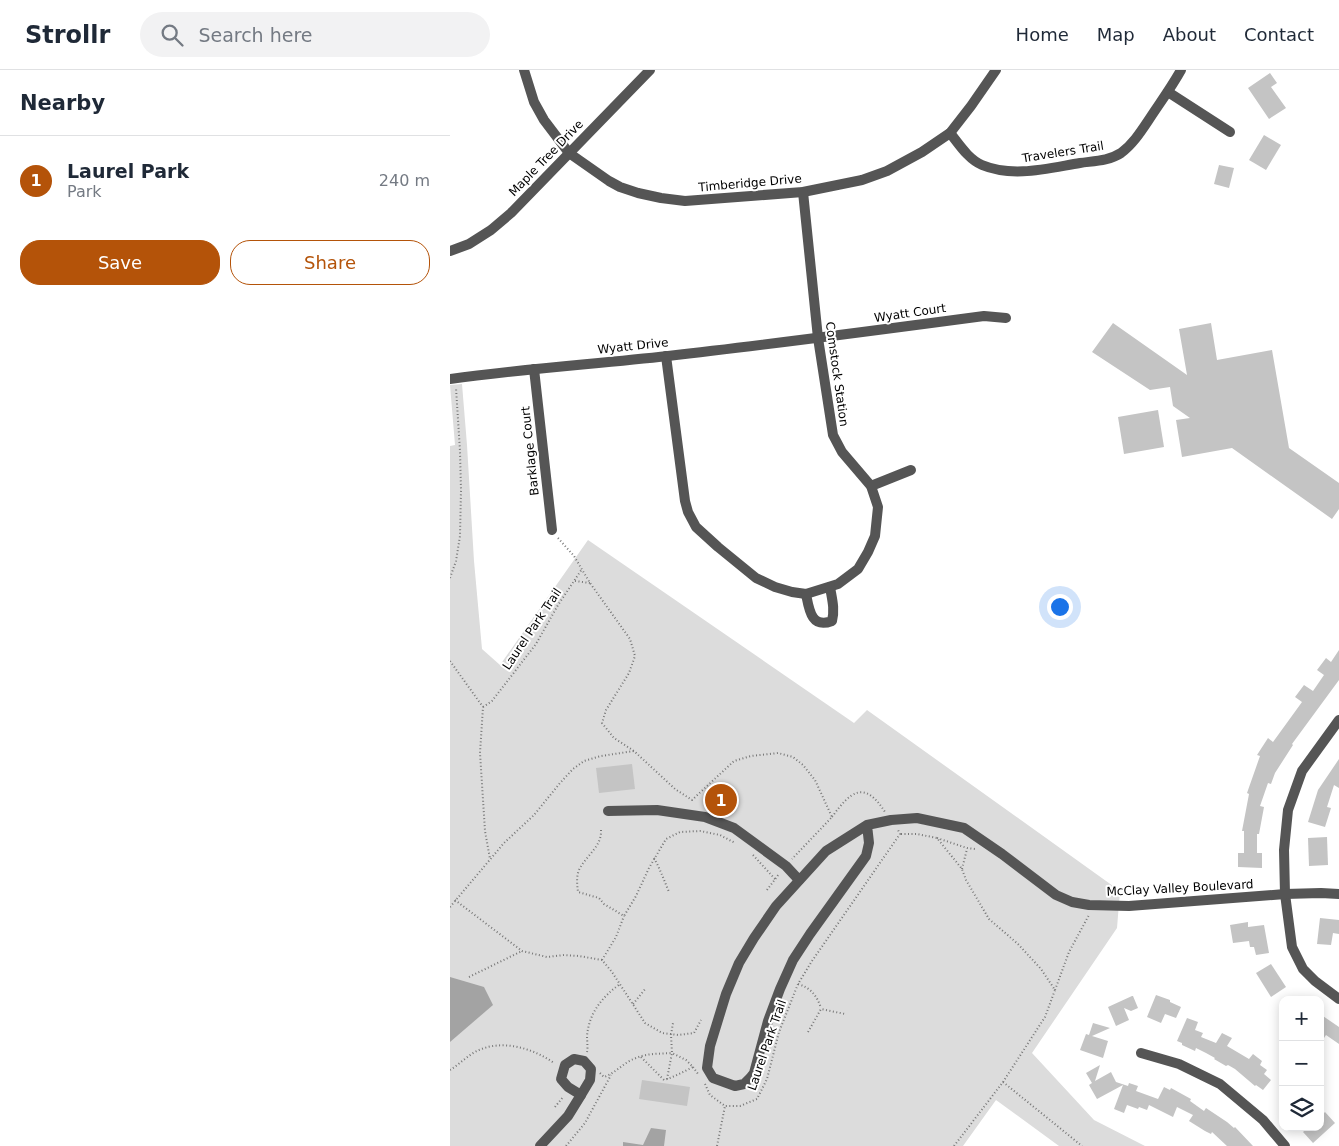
<!DOCTYPE html>
<meta charset="utf-8">
<style>
body{margin:0;font-family:"DejaVu Sans",sans-serif;background:#f2f2f3;color:#1f2937}
.controls{position:absolute;right:15px;bottom:15px;display:grid;overflow:hidden;border-radius:10px;box-shadow:0 2px 12px #0003}
.controls button{width:45px;height:45px;display:grid;place-items:center;padding:0;border:0;border-bottom:1px solid #e0e1e3;background:#fff;color:#1f2937;font:25px sans-serif}
.you{position:absolute;left:609px;top:536px;width:18px;height:18px;margin:-12px;border:4px solid #fff;border-radius:50%;background:#1a73e8;box-shadow:0 0 0 8px #1a73e833}
.badge{display:grid;place-items:center;width:32px;height:32px;border-radius:50%;background:#b45309;color:#fff;font-size:16px;font-weight:700}
.pin{position:absolute;translate:-50% -50%;border:2px solid #fff;box-shadow:0 1px 5px #0006}
.list{margin:0;padding:0;list-style:none}
h2{display:flex;justify-content:space-between;align-items:center;height:65px;margin:0;padding:0 20px;font-size:21px}
h2 small{font-size:16px;font-weight:400;color:#747a83}
.list li{display:grid;grid-template-columns:32px 1fr auto;gap:15px;align-items:center;box-sizing:border-box;height:90px;padding:0 20px;border-top:1px solid #e0e1e3}
.list b{display:block;font-size:19px;white-space:nowrap}
.list p{margin:0;font-size:16px;white-space:nowrap;color:#747a83}
.list em{font-size:16px;font-style:normal;color:#747a83}
.actions{display:flex;gap:10px;padding:15px 20px}
.actions a{flex:1;padding:11px 0;border:1px solid #b45309;border-radius:20px;text-align:center;font-size:18px;color:#b45309}
.actions .main{background:#b45309;color:#fff}
.icon{flex:none;width:28px;height:28px;fill:none;stroke:currentColor;stroke-width:2;stroke-linecap:round;stroke-linejoin:round}
.map{position:relative;flex:none;width:889px;height:1076px;overflow:hidden}
header{display:flex;align-items:center;gap:30px;box-sizing:border-box;height:70px;padding:0 25px;background:#fff;border-bottom:1px solid #e0e1e3}
header strong{font-size:24px}
nav{display:flex;gap:28px;margin-inline-start:auto;font-size:18px}
.search{width:350px;height:45px;background:#f2f2f3;display:flex;align-items:center;gap:12px;box-sizing:border-box;padding:0 18px;border-radius:28px;color:#747a83;font-size:19px}
main{display:flex}
aside{flex:1;background:#fff}
.map>svg:first-child{display:block}
.green{fill:#dcdcdc}
.water{fill:#a3a3a3}
.building{fill:#c4c4c4}
.lines{fill:none;stroke-linecap:round;stroke-linejoin:round}
.path{stroke:#777;stroke-width:2;stroke-dasharray:1 2.5;stroke-linecap:butt}
.street{stroke:#555;stroke-width:10}
.labels{text-anchor:middle;stroke-width:4;stroke-linejoin:round;paint-order:stroke}
.street-label{font-size:12px;fill:#000;stroke:#fff}
</style>
<header>
<strong>Strollr</strong>
<div class="search"><svg class="icon" aria-label="search" viewBox="0 0 24 24"><circle cx="10" cy="10" r="6"/><path d="M15 15l6 6"/></svg>Search here</div>
<nav><a>Home</a><a>Map</a><a>About</a><a>Contact</a></nav>
</header>
<main>
<aside>
<h2>Nearby<small></small></h2>
<ul class="list">
<li><span class="badge">1</span><div><b>Laurel Park</b><p>Park</p></div><em>240 m</em></li>
</ul>
<div class="actions"><a class="main">Save</a><a>Share</a></div>
</aside>
<div class="map">
<svg width="889" height="1076" viewBox="0 0 889 1076">
<rect width="100%" height="100%" fill="#fff"/>
<!-- green -->
<polygon class="green" points="12,314 17,375 24,491 32,579 50,595 138,470 404,653 417,640 670,821 667,858 582,983 644,1050 695,1076 609,1076 546,1030 513,1076 0,1076 0,376 5,375 0,315"/>
<!-- water -->
<g class="water">
<polygon points="0,907 34,917 43,935 0,972"/>
<polygon points="201,1058 216,1060 214,1076 173,1076 173,1072 193,1075"/>
</g>
<!-- building -->
<g class="building">
<polygon points="820,3 827,13 821,17 836,38 819,49 798,18"/>
<polygon points="814,65 831,75 816,100 799,90"/>
<polygon points="769,95 784,98 779,118 764,114"/>
<polygon points="663,253 737,305 729,259 761,253 767,290 822,280 839,378 889,413 889,439 882,449 782,378 732,387 726,350 740,348 723,336 720,317 700,320 642,282"/>
<polygon points="708,340 714,377 674,384 668,347"/>
<polygon points="889,580 889,610 842,674 843,675 825,703 821,714 818,713 810,736 814,737 809,764 807,764 807,783 812,783 812,798 788,797 788,783 794,783 794,761 792,761 799,724 797,723 810,686 807,685 818,668 823,672 852,632 845,627 854,615 863,621 874,605 867,600 876,588 881,592"/>
<polygon points="889,689 889,718 884,715 877,737 881,738 875,757 858,752 868,720"/>
<polygon points="182,694 185,719 149,723 146,698"/>
<polygon points="877,767 878,795 859,796 858,768"/>
<polygon points="870,848 889,850 889,864 883,863 881,875 867,874"/>
<polygon points="798,852 798,857 814,855 819,883 806,885 804,877 800,877 799,871 783,873 780,855"/>
<polygon points="821,894 836,917 821,927 806,903"/>
<polygon points="706,925 720,930 720,932 731,937 726,948 715,944 711,953 697,947"/>
<polygon points="682,926 683,926 688,938 681,941 674,938 679,950 666,956 658,937"/>
<polygon points="870,944 889,957 889,974 876,965 870,974"/>
<polygon points="737,948 748,952 745,960 753,963 751,967 766,973 772,963 782,968 777,976 799,989 803,984 812,991 810,995 817,1000 814,1004 821,1010 813,1020 806,1015 805,1016 785,999 778,995 776,996 764,989 765,988 756,983 746,978 745,981 732,975 732,973 727,971"/>
<polygon points="643,953 660,958 642,966 658,971 653,988 630,980 636,964 639,965"/>
<polygon points="650,995 645,1011 661,1002 666,1012 678,1016 679,1013 688,1016 686,1021 708,1029 714,1017 720,1020 721,1018 741,1029 740,1031 754,1041 756,1038 777,1052 784,1058 785,1057 803,1076 777,1076 762,1062 761,1064 755,1061 739,1051 743,1045 727,1037 723,1047 699,1035 697,1040 689,1037 688,1039 677,1035 674,1043 664,1039 673,1015 647,1029 639,1015 642,1013 636,1003"/>
<polygon points="192,1010 240,1017 237,1036 189,1029"/>
<polygon points="875,1042 885,1053 863,1073 853,1062 858,1057 870,1057 870,1047"/>
</g>
<g class="lines">
<!-- path -->
<g class="path">
<polyline points="108,468 124,486 140,513 180,569 185,586 179,603 156,640 152,653 164,668 184,681 225,719 242,730 284,691 301,686 328,683 343,687 353,695 365,710 382,747 342,789"/>
<polyline points="0,508 6,491 10,466 11,420 10,381 6,318"/>
<polyline points="125,511 140,513"/>
<polyline points="0,591 33,637 30,683 35,761 40,789"/>
<polyline points="33,637 42,631 86,574 108,535 132,499"/>
<path d="M382,747C400,722 414,709 435,742"/>
<path d="M151,760C152,776 137,785 130,798C126,805 127,814 128,822L149,828L154,834L174,846L186,826L199,798L216,769L230,762L250,761L270,765L285,773"/>
<polyline points="451,764 467,764 487,768 512,799 516,810 539,849 568,874 591,899 605,920 595,947 553,1012 504,1076"/>
<polyline points="487,768 517,778 525,779"/>
<polyline points="303,785 325,809"/>
<path d="M204,788C210,799 214,810 219,822"/>
<polyline points="512,799 517,779"/>
<polyline points="317,820 329,804"/>
<polyline points="5,830 72,881 97,887 114,885 129,886 152,890 162,902 195,953 212,963 228,965 244,963 251,950"/>
<polyline points="0,837 54,773 84,745 110,713 123,699 134,691 151,686 184,681"/>
<polyline points="152,890 166,867 174,846"/>
<polyline points="19,907 72,881"/>
<path d="M348,914C361,918 367,926 371,938"/>
<polyline points="605,920 619,882 639,845"/>
<polyline points="183,934 196,918"/>
<polyline points="358,962 371,939 395,944"/>
<path d="M137,982C138,977 137,971 137,966C139,943 152,927 170,914"/>
<path d="M191,987L214,1010C224,1007 233,1002 243,997L236,990L222,983L217,1009"/>
<polyline points="243,997 248,1004"/>
<path d="M0,1000C10,994 19,984 29,980C54,969 84,979 104,993"/>
<path d="M150,1003L154,1007C166,1003 174,992 186,988C197,983 210,984 222,983L221,965L223,953"/>
<polyline points="553,1012 632,1076"/>
<polyline points="255,1014 260,1025 275,1036 290,1036 307,1029 317,1009 329,962 348,914 362,891 450,764 448,760"/>
<polyline points="105,1037 113,1027"/>
<polyline points="116,1076 135,1053 161,1005"/>
<polyline points="267,1076 275,1036"/>
</g>
<!-- street -->
<g class="street">
<polyline points="74,0 84,32 94,50 119,83 159,111 170,117 188,123 211,128 235,131 353,122 412,110 437,101 472,82 500,63 521,36 546,0"/>
<polyline points="718,22 780,62"/>
<path d="M500,63C509,74 518,89 532,95C563,108 599,98 630,93C643,91 659,91 671,83C682,75 690,63 698,51C709,34 721,18 731,0"/>
<polyline points="0,181 19,174 41,160 61,143 200,0"/>
<polyline points="216,286 235,431 238,442 246,457 268,477 306,508 325,517 342,522 356,524 388,514 408,499 418,482 425,466 428,437 421,416 392,382 383,365 368,268 353,122"/>
<polyline points="84,299 102,460"/>
<path d="M0,309C73,299 146,294 218,286C324,274 429,260 534,246L556,248"/>
<polyline points="421,416 461,400"/>
<path d="M356,524C359,539 361,559 382,551C385,539 382,529 380,517"/>
<polyline points="889,650 852,701 838,740 834,780 835,824 842,877 853,899 865,911 889,929"/>
<polyline points="158,741 207,740 255,747 284,758 336,796 349,810"/>
<polyline points="417,755 419,773 416,786 360,864 343,890 330,919 318,951 304,1003 300,1008 294,1014 285,1016 263,1008 257,998 260,976 276,924 289,893 304,868 326,836 376,781 417,755 441,750 467,748 514,758 552,784 606,825 622,832 639,835 679,836 835,824 871,823 889,824"/>
<polyline points="691,983 729,994 770,1014 813,1050 835,1076"/>
<polygon points="124,989 134,991 141,999 140,1010 131,1025 118,1017 111,1009 115,995"/>
<polyline points="90,1076 118,1046 131,1025"/>
</g>
</g>
<g class="labels">
<!-- street labels -->
<g class="street-label">
<text transform="translate(613 82) rotate(-9)" y="4">Travelers Trail</text>
<text transform="translate(96 88) rotate(-46)" y="4">Maple Tree Drive</text>
<text transform="translate(300 113) rotate(-5)" y="4">Timberidge Drive</text>
<text transform="translate(460 243) rotate(-8)" y="4">Wyatt Court</text>
<text transform="translate(183 276) rotate(-6)" y="4">Wyatt Drive</text>
<text transform="translate(387 304) rotate(82)" y="4">Comstock Station</text>
<text transform="translate(80 381) rotate(-96)" y="4">Barklage Court</text>
<text transform="translate(82 559) rotate(-56)" y="4">Laurel Park Trail</text>
<text transform="translate(730 818) rotate(-3)" y="4">McClay Valley Boulevard</text>
<text transform="translate(317 975) rotate(-71)" y="4">Laurel Park Trail</text>
</g>
</g>
</svg>
<div class="controls">
<button>+</button>
<button>−</button>
<button><svg class="icon" aria-label="layers" viewBox="0 0 24 24"><path d="M12 4l9 5-9 5-9-5zM3 14l9 5 9-5"/></svg></button>
</div>
<div class="you"></div>
<div class="pin badge" style="left:271px;top:730px">1</div>
</div>
</main>
